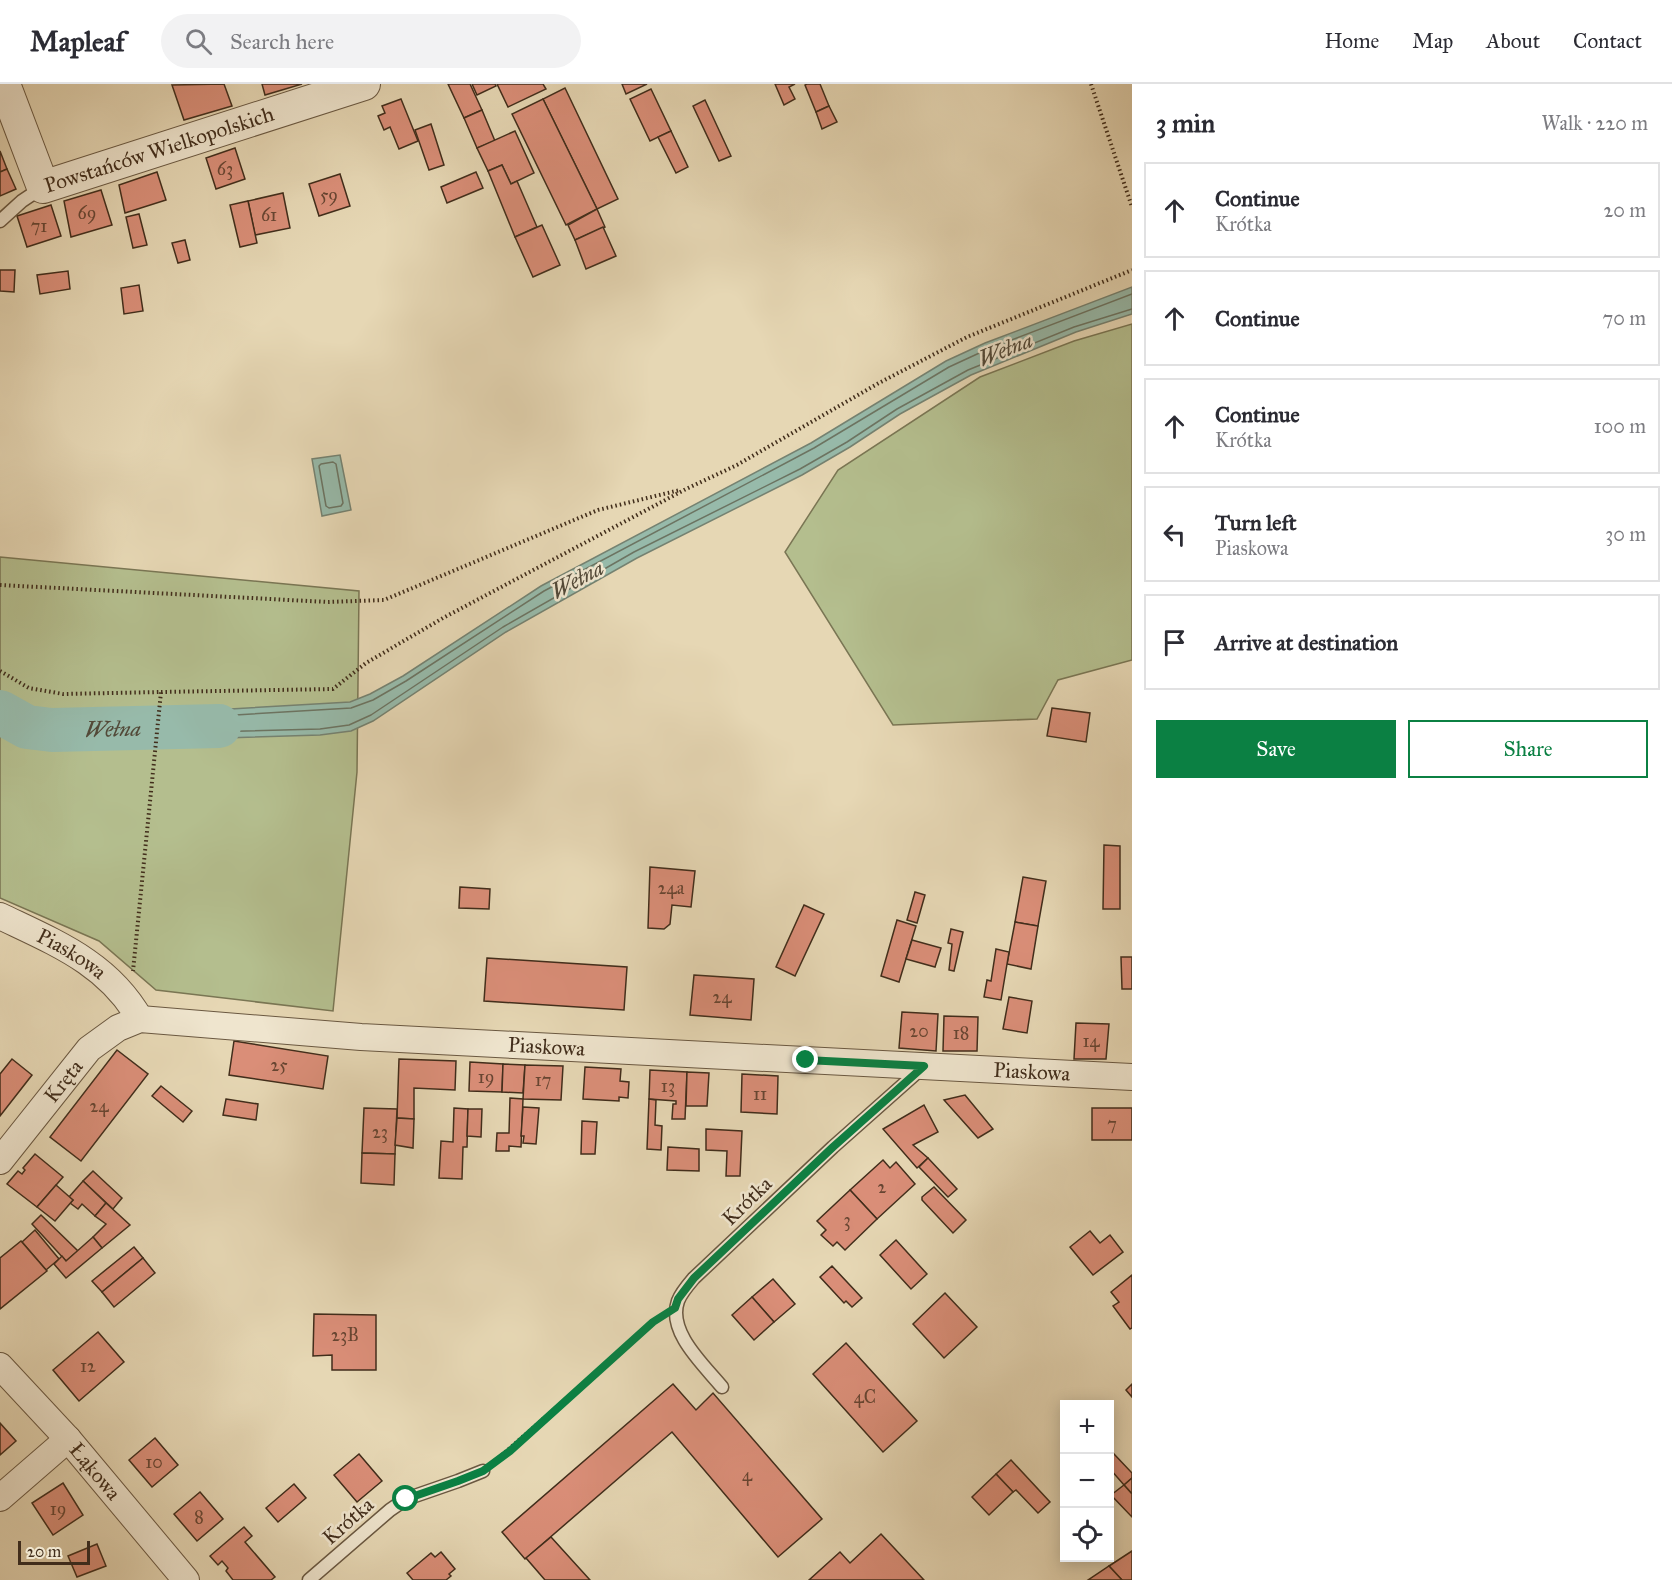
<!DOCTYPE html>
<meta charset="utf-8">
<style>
body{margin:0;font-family:"IM FELL Great Primer",serif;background:#f2f2f3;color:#2b2b33}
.controls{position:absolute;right:18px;bottom:18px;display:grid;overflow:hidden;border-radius:0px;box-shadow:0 3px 15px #0003}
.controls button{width:54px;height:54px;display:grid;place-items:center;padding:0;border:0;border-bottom:2px solid #e1e1e2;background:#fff;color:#2b2b33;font:30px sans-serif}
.scale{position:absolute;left:18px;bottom:15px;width:72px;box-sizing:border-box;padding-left:6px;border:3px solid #412d1b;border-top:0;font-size:16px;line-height:21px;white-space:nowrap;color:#412d1b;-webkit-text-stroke:4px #efe5ce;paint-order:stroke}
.stop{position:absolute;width:18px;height:18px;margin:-14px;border:4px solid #0b8043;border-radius:50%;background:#fff}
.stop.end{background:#0b8043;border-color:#fff;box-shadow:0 2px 6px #0008}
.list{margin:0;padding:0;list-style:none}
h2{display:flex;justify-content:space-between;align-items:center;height:78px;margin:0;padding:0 24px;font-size:26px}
h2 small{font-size:20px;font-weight:400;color:#7c7c81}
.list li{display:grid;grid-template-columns:39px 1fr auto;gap:18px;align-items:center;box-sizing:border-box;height:96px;margin:0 12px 12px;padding:0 12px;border:2px solid #e1e1e2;border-radius:0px}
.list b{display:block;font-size:22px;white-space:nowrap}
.list p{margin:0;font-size:20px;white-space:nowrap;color:#7c7c81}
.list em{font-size:20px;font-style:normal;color:#7c7c81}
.actions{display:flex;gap:12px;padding:18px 24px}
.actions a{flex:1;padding:14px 0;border:2px solid #0b8043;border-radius:0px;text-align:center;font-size:21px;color:#0b8043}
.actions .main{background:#0b8043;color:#fff}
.icon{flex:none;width:33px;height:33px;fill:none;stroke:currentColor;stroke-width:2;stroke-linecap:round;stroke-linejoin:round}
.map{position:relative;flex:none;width:1132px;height:1496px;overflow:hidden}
header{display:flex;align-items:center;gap:36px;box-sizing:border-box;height:84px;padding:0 30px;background:#fff;border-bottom:2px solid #e1e1e2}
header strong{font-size:28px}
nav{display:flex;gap:33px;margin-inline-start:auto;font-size:21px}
.search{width:420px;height:54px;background:#f2f2f3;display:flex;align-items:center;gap:15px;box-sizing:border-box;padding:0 21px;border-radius:33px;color:#7c7c81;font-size:22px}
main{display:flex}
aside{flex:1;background:#fff}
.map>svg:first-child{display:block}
.green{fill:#b4be8e;stroke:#7a7654;stroke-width:1.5}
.water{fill:#97baaa;stroke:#758271;stroke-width:1.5}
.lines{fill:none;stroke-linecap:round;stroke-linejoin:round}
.shore{stroke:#6c7462;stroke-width:1.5}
.river{stroke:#97baaa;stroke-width:44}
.building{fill:#da8e78;stroke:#412d1b;stroke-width:1.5}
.service-casing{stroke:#6a5841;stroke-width:15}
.minor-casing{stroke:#6a5841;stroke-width:28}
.tertiary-casing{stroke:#6a5841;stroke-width:34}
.path{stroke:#412d1b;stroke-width:4;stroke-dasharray:1.5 3;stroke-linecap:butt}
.service{stroke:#efe5ce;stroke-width:12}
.minor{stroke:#efe5ce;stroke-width:26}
.tertiary{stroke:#efe5ce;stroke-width:32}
.route{stroke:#0b8043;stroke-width:8}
.labels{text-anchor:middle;stroke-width:5;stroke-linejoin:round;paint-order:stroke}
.number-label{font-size:18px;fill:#674532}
.street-label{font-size:21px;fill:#412d1b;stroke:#efe5ce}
.water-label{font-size:22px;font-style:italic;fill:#524938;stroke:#efe5ce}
</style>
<header>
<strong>Mapleaf</strong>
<div class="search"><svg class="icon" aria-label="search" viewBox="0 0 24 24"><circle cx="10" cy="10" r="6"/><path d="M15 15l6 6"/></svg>Search here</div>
<nav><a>Home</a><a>Map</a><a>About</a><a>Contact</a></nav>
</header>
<main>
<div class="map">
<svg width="1132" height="1496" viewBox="0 0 1132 1496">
<rect width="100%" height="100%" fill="#e6d7b4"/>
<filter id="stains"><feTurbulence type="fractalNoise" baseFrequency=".00333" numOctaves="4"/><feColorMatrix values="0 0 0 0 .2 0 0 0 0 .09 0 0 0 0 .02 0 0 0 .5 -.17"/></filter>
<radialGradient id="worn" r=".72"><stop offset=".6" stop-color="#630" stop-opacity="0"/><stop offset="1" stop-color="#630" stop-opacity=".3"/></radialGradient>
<!-- green -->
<g class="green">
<polygon points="1132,240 1132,576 1058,596 1037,635 893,641 785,468 838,386 980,293 1074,257"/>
<polygon points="0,473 359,507 357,688 333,927 156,906 99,857 0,814"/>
</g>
<!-- water -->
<g class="water">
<polygon points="1132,203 1132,230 1076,248 971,291 900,330 850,363 802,391 637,474 506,548 373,637 351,647 320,651 159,656 162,629 350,618 370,610 403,592 541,502 811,359 946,277 985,259"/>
<polygon points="340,371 351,426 322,432 312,375"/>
<polygon points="0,618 29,630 58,635 149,630 148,656 57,660 31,657 0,641"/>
</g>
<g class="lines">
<!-- shore -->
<g class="shore">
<polyline points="1132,210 988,265 949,283 814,364 544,507 406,597 373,616 351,624 169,635 167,637 166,648 169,649 320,645 349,641 371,631 503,543 634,468 800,385 847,358 897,325 968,286 1074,243 1132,225"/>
<polygon points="333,378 336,380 343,419 341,422 329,424 326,422 319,382 321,380"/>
<polyline points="0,625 27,636 57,641 140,637 142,639 142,647 139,650 57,654 32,651 0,636"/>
</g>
<!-- river -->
<path class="river" id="s1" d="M0,628L27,643L52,646L219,642"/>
</g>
<!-- building -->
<g class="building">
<polygon points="224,0 232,22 184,36 172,1"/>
<polygon points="262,0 302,0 265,11"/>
<polygon points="448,0 470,0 482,26 464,34"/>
<polygon points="472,0 495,0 496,2 477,11"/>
<polygon points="497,0 543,0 546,5 508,23"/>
<polygon points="622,0 647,0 626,10"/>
<polygon points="775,0 795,0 789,3 795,15 784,21"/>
<polygon points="807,0 820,0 829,22 816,28 805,1"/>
<polygon points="565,4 618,115 597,125 543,15"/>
<polygon points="651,5 671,47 650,57 630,15"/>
<polygon points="401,15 418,57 399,65 390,43 384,46 378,32 385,29 382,22"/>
<polygon points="543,15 597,125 566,141 512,30"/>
<polygon points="705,16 731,72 719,77 693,22"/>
<polygon points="829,22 837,38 822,45 816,28"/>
<polygon points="482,26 495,57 477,64 464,34"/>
<polygon points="431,40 444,81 429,86 415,46"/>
<polygon points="515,47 534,89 511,100 502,81 488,87 477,64"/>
<polygon points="671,47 688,83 676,89 658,53"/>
<polygon points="235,64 245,95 216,105 206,74"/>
<polygon points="0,67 7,85 0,88"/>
<polygon points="502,81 511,100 517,97 537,143 515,153 488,87"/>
<polygon points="7,85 16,105 0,112 0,88"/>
<polygon points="157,88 166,116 125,129 119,101"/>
<polygon points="476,88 483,104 447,119 441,103"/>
<polygon points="340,90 350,122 319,132 309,100"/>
<polygon points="101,106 112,141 71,153 64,117"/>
<polygon points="283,109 290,144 255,151 248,117"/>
<polygon points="248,117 257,159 240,163 230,121"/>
<polygon points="51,121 61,152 27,163 17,132"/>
<polygon points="597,125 605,143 575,156 568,141"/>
<polygon points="139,130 147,161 133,164 126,133"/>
<polygon points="542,141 560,181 533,193 515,153"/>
<polygon points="603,143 616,172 586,185 575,156"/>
<polygon points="185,156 190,176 178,179 172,159"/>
<polygon points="0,186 15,186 14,208 0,207"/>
<polygon points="68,187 70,205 40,210 37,191"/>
<polygon points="139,201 143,227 124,230 121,204"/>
<polygon points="1052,624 1090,629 1086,658 1047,652"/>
<polygon points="1104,761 1120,762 1120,825 1103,825"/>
<polygon points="650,783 695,787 691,823 672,821 670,840 664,845 648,844"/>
<polygon points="1023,793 1046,797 1038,842 1015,838"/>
<polygon points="460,803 490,805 489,825 459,824"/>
<polygon points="915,808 925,811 917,839 907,836"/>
<polygon points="804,821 824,830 795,892 776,883"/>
<polygon points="897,836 916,842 899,898 881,892"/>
<polygon points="1015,838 1038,842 1031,885 1007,880"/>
<polygon points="951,845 963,848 954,887 949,886 952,860 948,859"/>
<polygon points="912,856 941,864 935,883 906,875"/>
<polygon points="996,865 1009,868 1001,916 984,913 987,896 991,897"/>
<polygon points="1121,873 1132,873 1132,905 1122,905"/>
<polygon points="487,874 627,883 624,926 484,917"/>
<polygon points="694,891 754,895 751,936 690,931"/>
<polygon points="1009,913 1032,917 1027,949 1003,945"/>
<polygon points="902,928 938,930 936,967 899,964"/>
<polygon points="944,932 978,933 977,967 943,967"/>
<polygon points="1076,939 1109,940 1106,975 1074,975"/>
<polygon points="234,957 328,972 323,1005 229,991"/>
<polygon points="117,966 148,990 81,1077 50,1053"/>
<polygon points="12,975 32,991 0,1032 0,990"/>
<polygon points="399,975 456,977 455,1006 414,1004 414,1035 397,1034"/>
<polygon points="470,978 503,980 502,1008 469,1007"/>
<polygon points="503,980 525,981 523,1009 502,1008"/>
<polygon points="525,981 563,982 561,1016 523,1015"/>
<polygon points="585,983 621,985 620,997 629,998 628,1014 619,1013 619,1017 583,1015"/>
<polygon points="650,986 687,988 685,1035 672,1035 673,1020 676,1020 676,1017 649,1015"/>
<polygon points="687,988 709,989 707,1022 686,1022"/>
<polygon points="742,990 778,992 777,1030 741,1028"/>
<polygon points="161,1002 192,1027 183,1038 152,1012"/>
<polygon points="965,1011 993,1045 978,1054 944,1016"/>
<polygon points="510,1014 523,1015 521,1063 509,1062 509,1067 496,1067 497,1049 509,1049"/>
<polygon points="226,1015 258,1020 256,1036 223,1031"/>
<polygon points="649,1015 656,1016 655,1041 662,1042 661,1066 647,1065"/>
<polygon points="924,1021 938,1048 913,1061 928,1074 917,1084 883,1045"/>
<polygon points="523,1023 539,1024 536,1060 523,1059 524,1052 521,1052"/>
<polygon points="364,1024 397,1025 395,1070 362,1069"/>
<polygon points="454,1024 468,1025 467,1063 463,1063 462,1095 439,1094 441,1057 453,1058"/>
<rect x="1092" y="1024" width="40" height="32"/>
<polygon points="468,1025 482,1025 481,1053 467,1052"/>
<polygon points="397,1034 414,1035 413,1064 395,1061"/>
<polygon points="582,1037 597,1038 595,1070 581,1070"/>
<polygon points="706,1045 742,1047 740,1092 726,1092 727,1067 706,1066"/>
<polygon points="668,1063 699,1065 699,1087 667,1086"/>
<polygon points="362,1069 395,1070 394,1101 361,1099"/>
<polygon points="35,1070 63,1093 37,1123 7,1100 18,1087 22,1090 25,1086 23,1084"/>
<polygon points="928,1074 957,1105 948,1113 919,1083"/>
<polygon points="883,1076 890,1084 896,1078 915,1100 877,1135 850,1106"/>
<polygon points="93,1087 122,1114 113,1125 83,1097"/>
<polygon points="83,1097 106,1119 95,1132 82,1120 78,1125 70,1119 73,1116 69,1113"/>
<polygon points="56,1101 73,1116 55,1137 37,1123"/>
<polygon points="934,1103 966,1136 953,1149 922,1116 922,1113"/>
<polygon points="850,1106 877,1135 845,1166 837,1158 833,1162 821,1151 826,1146 817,1137"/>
<polygon points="106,1119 130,1141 102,1164 93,1153 106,1140 95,1132"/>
<polygon points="41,1131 78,1167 66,1177 32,1140"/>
<polygon points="35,1146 59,1175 46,1186 22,1158"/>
<polygon points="1090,1147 1100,1159 1110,1151 1123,1168 1093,1191 1070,1163"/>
<polygon points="93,1153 102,1164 66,1194 54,1180 62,1172 66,1177"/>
<polygon points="896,1156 927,1190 911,1205 880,1171"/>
<polygon points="21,1157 47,1187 0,1225 0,1174"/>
<polygon points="134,1163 143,1174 102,1208 92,1197"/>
<polygon points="143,1174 155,1189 114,1223 102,1208"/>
<polygon points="832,1182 862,1214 852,1223 846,1217 844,1219 820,1193"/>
<polygon points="1132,1191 1132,1244 1130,1245 1113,1222 1119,1218 1111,1208"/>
<polygon points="773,1195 795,1220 774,1238 752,1213"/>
<polygon points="945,1209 977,1243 944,1274 913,1240"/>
<polygon points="752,1213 774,1238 754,1256 732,1231"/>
<polygon points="314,1230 376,1231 376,1286 332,1286 332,1271 313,1272"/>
<polygon points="98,1248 124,1278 79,1317 53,1286"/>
<polygon points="846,1259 917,1337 883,1368 813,1290"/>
<polygon points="673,1300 696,1326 713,1309 822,1435 778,1473 672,1348 525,1475 502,1448"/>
<polygon points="1132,1300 1132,1313 1126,1306"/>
<polygon points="0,1339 16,1357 0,1371"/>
<polygon points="155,1354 178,1381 152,1403 129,1376"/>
<polygon points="359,1370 382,1397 357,1418 334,1391"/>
<polygon points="1114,1370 1132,1389 1132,1394 1124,1401 1110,1385 1110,1375"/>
<polygon points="1011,1376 1050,1418 1038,1429 1016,1406 1013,1408 996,1390"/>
<polygon points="996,1390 1013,1408 989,1431 972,1413"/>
<polygon points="1132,1394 1132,1410 1124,1401"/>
<polygon points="63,1399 83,1431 53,1451 32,1419"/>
<polygon points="294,1400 306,1414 278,1438 266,1424"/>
<polygon points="1124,1401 1132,1410 1132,1433 1111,1411"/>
<polygon points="200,1408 223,1435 197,1457 174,1430"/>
<polygon points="244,1443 252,1452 245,1458 275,1493 271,1496 233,1496 226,1487 228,1484 222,1477 218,1481 210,1472"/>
<polygon points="881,1450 924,1496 809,1496 840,1468 850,1479"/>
<polygon points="551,1453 590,1496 545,1496 526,1474"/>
<polygon points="97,1460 106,1482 77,1493 68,1472"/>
<polygon points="1132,1467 1132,1496 1122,1496 1109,1482"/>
<polygon points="441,1468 455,1485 449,1490 451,1492 446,1496 413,1496 407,1489 431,1469 435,1473"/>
<polygon points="1109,1482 1122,1496 1088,1496"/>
</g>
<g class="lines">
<defs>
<g id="service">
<polyline points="0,137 22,117 43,103"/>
<path d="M722,1303C704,1281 667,1248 678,1217C681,1209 688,1201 694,1194L833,1063L922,984"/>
<polyline points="309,1496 390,1426 406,1415 458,1397 483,1387"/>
</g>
<g id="minor">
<path id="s2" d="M0,832C56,859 108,879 140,935"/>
<path id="s3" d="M0,1077L89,965L118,944L140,935L361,953L1132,993"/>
<path id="s4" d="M0,1282L68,1355L186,1496"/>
<polyline points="0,1414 68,1355"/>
</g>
<g id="tertiary">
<path id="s5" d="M4,0L43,103L364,0"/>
</g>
</defs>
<!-- service casing -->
<use href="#service" class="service-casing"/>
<!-- minor casing -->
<use href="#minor" class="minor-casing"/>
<!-- tertiary casing -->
<use href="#tertiary" class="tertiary-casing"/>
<!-- path -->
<g class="path">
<polyline points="1091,0 1132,123"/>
<polyline points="0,501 328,518 384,516 598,426 680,406"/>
<polyline points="0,587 29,604 63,610 161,608 133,887"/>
<polyline points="161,608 333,605 366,579 443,534 686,405 737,381 879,299 967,253 1132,186"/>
<polyline points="495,1377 659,1234"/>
</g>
<!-- service -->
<use href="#service" class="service"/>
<!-- minor -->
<use href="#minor" class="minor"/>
<!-- tertiary -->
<use href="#tertiary" class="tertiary"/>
</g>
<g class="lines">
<!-- route -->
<polyline class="route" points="406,1415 458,1397 483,1387 510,1367 653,1238 675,1224 678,1215 694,1194 833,1063 924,982 806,976"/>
</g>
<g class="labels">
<!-- number labels -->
<g class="number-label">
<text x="225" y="91">63</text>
<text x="329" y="117">59</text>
<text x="87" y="135">69</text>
<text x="269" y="137">61</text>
<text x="39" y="148">71</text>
<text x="671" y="810">24a</text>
<text x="722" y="919">24</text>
<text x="919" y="953">20</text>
<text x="961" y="955">18</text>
<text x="1091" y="963">14</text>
<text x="279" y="987">25</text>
<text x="486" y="999">19</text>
<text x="543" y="1002">17</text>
<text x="668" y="1008">13</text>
<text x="760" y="1016">11</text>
<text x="99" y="1028">24</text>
<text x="1112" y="1046">7</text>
<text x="380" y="1054">23</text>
<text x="882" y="1109">2</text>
<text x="847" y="1142">3</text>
<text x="345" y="1257">23B</text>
<text x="88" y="1288">12</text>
<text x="865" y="1319">4C</text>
<text x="154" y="1384">10</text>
<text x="747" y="1397">4</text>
<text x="58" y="1431">19</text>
<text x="199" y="1439">8</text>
</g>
<!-- street labels -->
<g class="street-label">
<text dy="7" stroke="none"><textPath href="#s5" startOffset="232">Powstańców Wielkopolskich</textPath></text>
<text dy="7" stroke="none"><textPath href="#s2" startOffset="81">Piaskowa</textPath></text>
<text dy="7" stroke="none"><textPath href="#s3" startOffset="610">Piaskowa</textPath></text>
<text dy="7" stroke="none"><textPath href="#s3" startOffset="1096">Piaskowa</textPath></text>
<text dy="7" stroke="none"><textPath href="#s3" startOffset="102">Kręta</textPath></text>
<text transform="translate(747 1117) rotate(-44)" y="7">Krótka</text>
<text dy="7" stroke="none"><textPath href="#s4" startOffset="142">Łąkowa</textPath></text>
<text transform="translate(348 1437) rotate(-41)" y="7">Krótka</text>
</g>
<!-- water labels -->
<g class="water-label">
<text transform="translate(1005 265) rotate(-22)" y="8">Wełna</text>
<text transform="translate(577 495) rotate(-29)" y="8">Wełna</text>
<text dy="8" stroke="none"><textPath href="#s1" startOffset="117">Wełna</textPath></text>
</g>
</g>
<rect width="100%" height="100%" filter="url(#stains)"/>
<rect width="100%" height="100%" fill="url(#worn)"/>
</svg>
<div class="controls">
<button>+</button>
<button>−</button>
<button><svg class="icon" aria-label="locate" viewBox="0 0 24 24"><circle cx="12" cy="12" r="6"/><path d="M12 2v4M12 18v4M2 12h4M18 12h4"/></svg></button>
</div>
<div class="scale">20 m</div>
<div class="stop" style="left:406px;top:1415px"></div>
<div class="stop end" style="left:806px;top:976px"></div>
</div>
<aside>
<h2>3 min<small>Walk · 220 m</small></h2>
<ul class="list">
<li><svg class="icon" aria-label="ahead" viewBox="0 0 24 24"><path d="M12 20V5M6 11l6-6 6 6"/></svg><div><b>Continue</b><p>Krótka</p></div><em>20 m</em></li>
<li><svg class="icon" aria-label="ahead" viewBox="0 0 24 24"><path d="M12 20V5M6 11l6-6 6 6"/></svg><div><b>Continue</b></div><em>70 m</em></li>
<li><svg class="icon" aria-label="ahead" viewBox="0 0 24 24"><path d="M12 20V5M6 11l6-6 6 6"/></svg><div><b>Continue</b><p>Krótka</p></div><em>100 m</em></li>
<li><svg class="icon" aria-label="left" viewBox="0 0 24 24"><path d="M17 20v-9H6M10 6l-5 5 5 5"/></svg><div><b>Turn left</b><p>Piaskowa</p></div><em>30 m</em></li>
<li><svg class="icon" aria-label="arrive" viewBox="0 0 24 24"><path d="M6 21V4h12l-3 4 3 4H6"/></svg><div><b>Arrive at destination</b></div></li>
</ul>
<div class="actions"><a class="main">Save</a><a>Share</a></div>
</aside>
</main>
